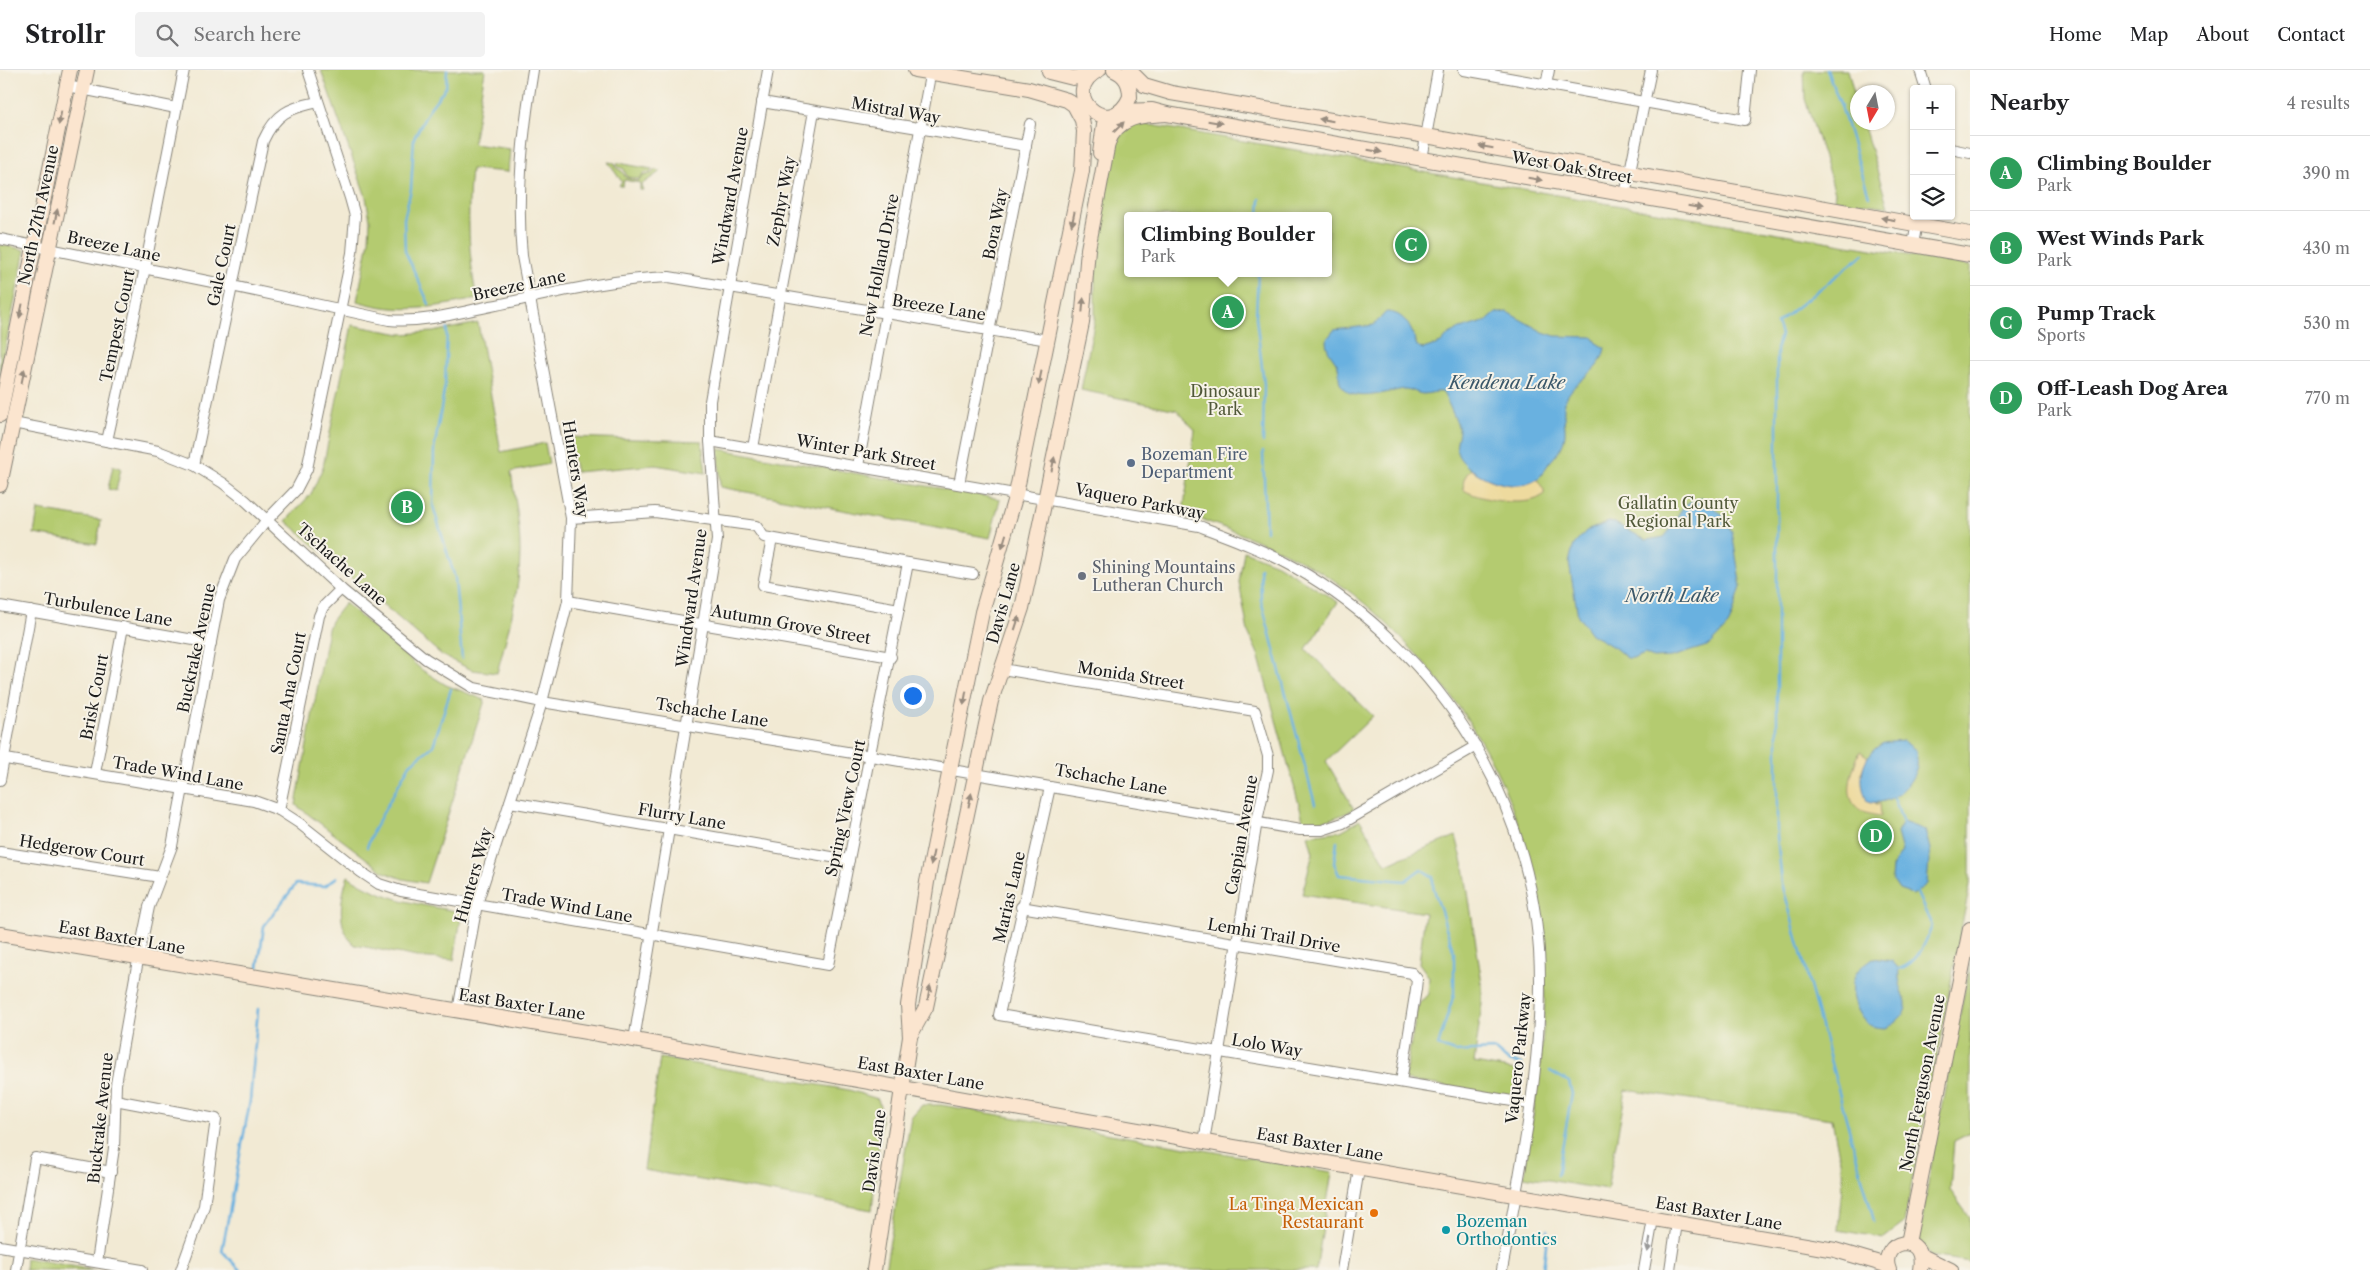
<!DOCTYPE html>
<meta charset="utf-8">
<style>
body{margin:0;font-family:"Libre Caslon Text",serif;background:#f2f2f2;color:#202124}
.controls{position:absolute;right:15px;top:15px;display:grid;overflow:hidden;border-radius:5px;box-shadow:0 1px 4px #0004}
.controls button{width:45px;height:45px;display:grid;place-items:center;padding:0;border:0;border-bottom:1px solid #e0e0e0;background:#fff;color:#202124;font:25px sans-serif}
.compass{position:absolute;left:1850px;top:15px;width:45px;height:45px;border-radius:50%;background:#fff;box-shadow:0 1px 4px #0004;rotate:190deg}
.you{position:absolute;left:912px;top:625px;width:18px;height:18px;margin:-12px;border:4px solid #fff;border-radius:50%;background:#1a73e8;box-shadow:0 0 0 8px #1a73e833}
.badge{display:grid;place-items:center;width:32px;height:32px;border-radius:50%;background:#ea580c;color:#fff;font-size:16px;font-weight:700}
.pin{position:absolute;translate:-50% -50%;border:2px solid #fff;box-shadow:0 1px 5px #0006}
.popup{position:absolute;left:1124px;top:142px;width:208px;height:65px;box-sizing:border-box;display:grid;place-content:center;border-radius:5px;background:#fff;filter:drop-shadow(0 1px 4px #0005);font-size:16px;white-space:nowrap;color:#757577}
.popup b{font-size:19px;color:#202124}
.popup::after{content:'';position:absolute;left:50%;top:100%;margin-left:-10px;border:10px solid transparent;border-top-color:#fff}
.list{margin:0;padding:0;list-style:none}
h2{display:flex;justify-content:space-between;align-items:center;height:65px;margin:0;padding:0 20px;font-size:21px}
h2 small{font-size:16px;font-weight:400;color:#757577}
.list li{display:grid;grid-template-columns:32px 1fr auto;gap:15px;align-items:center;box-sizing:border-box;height:75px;padding:0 20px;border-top:1px solid #e0e0e0}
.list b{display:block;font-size:19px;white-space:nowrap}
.list p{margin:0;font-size:16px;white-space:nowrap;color:#757577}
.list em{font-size:16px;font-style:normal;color:#757577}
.icon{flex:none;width:28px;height:28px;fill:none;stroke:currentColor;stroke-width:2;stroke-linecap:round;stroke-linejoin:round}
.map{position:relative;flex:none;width:1970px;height:1200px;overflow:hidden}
header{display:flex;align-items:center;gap:30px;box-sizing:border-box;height:70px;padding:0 25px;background:#fff;border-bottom:1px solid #e0e0e0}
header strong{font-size:24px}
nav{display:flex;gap:28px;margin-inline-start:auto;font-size:18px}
.search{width:350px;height:45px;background:#f2f2f2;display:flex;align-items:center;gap:12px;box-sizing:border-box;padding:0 18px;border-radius:5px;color:#757577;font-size:19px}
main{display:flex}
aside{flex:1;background:#fff}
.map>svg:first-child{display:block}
.green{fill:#b4cb6f;stroke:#687446;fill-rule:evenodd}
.sand{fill:#eeda9e;stroke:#857b5d}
.water{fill:#69b1e0;stroke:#42667e}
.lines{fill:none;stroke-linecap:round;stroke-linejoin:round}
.stream{stroke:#69b1e0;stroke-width:2.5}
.street-casing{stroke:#878378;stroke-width:12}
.secondary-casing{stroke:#878378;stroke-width:16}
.street{stroke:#fff;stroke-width:10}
.secondary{stroke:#fbe5cf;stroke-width:14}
.oneway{fill:#978b7e}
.oneway2{fill:#999}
.service-dot{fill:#5c6f8a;stroke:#f7f3e8;stroke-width:2}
.worship-dot{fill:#6b7280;stroke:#f7f3e8;stroke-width:2}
.food-dot{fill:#e8710a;stroke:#f7f3e8;stroke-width:2}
.culture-dot{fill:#0f9aa8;stroke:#f7f3e8;stroke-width:2}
.labels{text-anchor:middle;stroke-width:4;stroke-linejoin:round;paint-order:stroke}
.street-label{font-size:16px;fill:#1c1c1c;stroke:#f7f3e8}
.park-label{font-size:16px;fill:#515939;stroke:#f7f3e8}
.service-label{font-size:16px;fill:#4e5e75;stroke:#f7f3e8;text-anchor:start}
.worship-label{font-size:16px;fill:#5b616d;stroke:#f7f3e8;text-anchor:start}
.food-label{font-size:16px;fill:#c56008;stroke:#f7f3e8;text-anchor:end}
.culture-label{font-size:16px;fill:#0d838f;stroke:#f7f3e8;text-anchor:start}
.water-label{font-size:18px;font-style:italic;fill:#3b586a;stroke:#f7f3e8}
</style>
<header>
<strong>Strollr</strong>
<div class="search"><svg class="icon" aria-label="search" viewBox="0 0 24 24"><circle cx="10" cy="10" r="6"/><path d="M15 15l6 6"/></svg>Search here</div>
<nav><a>Home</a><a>Map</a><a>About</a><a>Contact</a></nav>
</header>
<main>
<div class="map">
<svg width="1970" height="1200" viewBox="0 0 1970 1200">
<rect width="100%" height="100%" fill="#f7f3e8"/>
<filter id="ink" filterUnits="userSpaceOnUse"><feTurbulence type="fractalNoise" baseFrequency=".02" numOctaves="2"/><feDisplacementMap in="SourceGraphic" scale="10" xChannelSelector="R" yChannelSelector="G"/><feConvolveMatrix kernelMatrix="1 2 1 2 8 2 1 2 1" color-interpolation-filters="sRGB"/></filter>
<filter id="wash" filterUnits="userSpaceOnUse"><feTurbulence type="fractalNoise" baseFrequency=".0096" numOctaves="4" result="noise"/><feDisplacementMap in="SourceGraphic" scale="20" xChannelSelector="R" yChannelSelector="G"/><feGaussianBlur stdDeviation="1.12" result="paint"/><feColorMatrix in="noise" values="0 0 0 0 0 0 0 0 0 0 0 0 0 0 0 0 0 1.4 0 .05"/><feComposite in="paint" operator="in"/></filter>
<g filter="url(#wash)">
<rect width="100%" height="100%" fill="#f2ead4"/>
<!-- green -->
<g class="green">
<path d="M321,0H485L473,74L510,79L508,102L471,99C467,142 468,187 477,229C433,237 402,245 357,231L369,171L370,150L366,127Z"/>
<polygon points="1804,0 1848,0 1857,35 1858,52 1863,53 1888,137 1834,129 1835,122 1805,29"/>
<path d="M1133,52L1970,196V814L1904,1153L1884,1168L1838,1160L1843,1106L1832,1049L1626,1020L1607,1120L1524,1106C1534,1036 1548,965 1544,894C1538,767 1491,659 1402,569C1378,544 1351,520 1321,502C1278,476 1231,460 1183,443L1195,360L1177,340L1081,320L1095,249V182L1115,73ZM1128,146H1328V203H1128Z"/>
<polygon points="608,92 615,93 616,98 622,101 626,108 638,111 643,106 653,103 654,100 661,101 641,115 643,120 640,120 640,113 624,110 623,116 619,116 622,112"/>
<polygon points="618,93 652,99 651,102 644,103 639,109 627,107 624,99 617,96"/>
<polygon points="0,174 25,180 0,304"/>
<path d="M478,253L501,382L545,373L549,394L511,402C515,429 520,455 520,482C520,523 507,564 497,603L472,600L443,586L286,451L311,424L323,397L352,255L401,264L433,262Z"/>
<polygon points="568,367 702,371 706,403 655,395 576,402"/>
<polygon points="719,379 1000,429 990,468 720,417"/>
<polygon points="113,396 121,398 116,421 108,419"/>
<polygon points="38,440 101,450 97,474 34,464"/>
<path d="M1244,481L1277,494L1338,532L1306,579L1373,646L1326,691L1354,739C1337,748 1323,752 1304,753L1258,584L1248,562L1239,512Z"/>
<polygon points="345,533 422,600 446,615 485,630 426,813 403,809 384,802 296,735 328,559 331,551"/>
<polygon points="1360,750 1386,794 1456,766 1464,797 1482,913 1482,934 1474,993 1522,1001 1518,1027 1404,1010 1418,935 1428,924 1429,907 1419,893 1425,843 1302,824 1313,783 1308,765 1341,761"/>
<path d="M348,806C383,830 421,835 462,842L454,890L417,887L355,875C336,859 340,828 348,806Z"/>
<polygon points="1970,894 1970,1063 1954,1071 1950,1120 1970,1148 1970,1192 1931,1186 1919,1170 1937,1059"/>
<polygon points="660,988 849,1020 878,1029 882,1043 872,1140 644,1100"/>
<polygon points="922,1035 941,1035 1332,1102 1316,1200 885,1200 911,1047"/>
<polygon points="26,1188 95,1200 25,1200"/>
</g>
<!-- sand -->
<g class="sand">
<path d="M1471,399C1490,412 1516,420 1537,409L1544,420V424C1531,439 1479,430 1464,420C1462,410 1465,406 1471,399Z"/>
<path d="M1860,681L1868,687L1861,703L1876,734H1880L1881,746C1838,742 1848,710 1860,681Z"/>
</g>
<!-- water -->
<g class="water">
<path d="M1386,242C1406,242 1412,260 1417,276L1423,279L1441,273L1449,264L1460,259L1487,251L1496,243L1507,242L1543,262L1555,266L1593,267L1598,274L1605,278C1600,303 1580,306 1568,325C1559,339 1568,356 1564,370C1562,379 1556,385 1550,392C1545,398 1543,405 1536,410C1515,423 1479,409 1463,392C1452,380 1458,373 1459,360C1459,357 1445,324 1442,322C1435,321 1430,324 1423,324C1417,324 1412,319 1405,319C1387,321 1350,336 1340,313C1338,307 1340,300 1337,294C1332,285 1326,281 1326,270L1334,260L1374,255Z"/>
<path d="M1702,428L1723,445L1732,462L1741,517L1733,543L1728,556L1710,575L1672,587L1653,588L1645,584L1635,588H1627L1615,578L1591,564L1578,546L1569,493L1571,484L1574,475L1586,461L1609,452L1615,453L1646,470L1664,467C1679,451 1677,432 1702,428Z"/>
<path d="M1903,671L1916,680C1916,685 1918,691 1917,696C1912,717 1888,738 1867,731C1858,711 1860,688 1880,675C1885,671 1897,672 1903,671Z"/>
<polygon points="1903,752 1925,760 1930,779 1927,814 1913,825 1899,820 1891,808 1892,797 1902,781 1897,763"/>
<path d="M1873,888L1892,891L1899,899C1896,928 1924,936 1886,958C1881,958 1874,957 1870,955C1857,946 1849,922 1854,908C1857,899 1866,893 1873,888Z"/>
</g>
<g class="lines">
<!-- stream -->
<g class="stream">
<polyline points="1827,0 1841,36 1869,126"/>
<polyline points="1259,146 1260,129"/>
<polyline points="1864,184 1777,253 1781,265 1777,276 1777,766 1782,813 1874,1151"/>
<polyline points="1258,203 1256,247 1264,314 1263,372"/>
<polyline points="429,234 405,181 404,149 411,119 414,68 430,38 446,17 447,0"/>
<polyline points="447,259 445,315 434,380 433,436 455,508 462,589"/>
<polyline points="1263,382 1266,461"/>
<polyline points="1260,498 1261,530 1315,734"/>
<polyline points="1894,728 1903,753"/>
<polyline points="1337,772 1334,793 1339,805 1405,811 1421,799 1433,807 1433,816 1454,883 1454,924 1438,976 1454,982 1495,980 1508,991 1522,994"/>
<polyline points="367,777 373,761 410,694 433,676 451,619"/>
<polyline points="258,897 264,856 296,814 325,816 337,807"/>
<path d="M1899,899C1918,893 1925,874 1932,856L1916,821"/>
<polyline points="1550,1001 1569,1012 1572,1024 1557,1106"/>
<polyline points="240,1200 222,1181 250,1031 258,939"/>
<polyline points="1543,1200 1548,1160"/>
</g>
</g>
</g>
<g filter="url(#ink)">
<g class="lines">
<defs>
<g id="street">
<polyline points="1464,0 1745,50 1750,0"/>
<polyline points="1920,0 1926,19"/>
<polyline points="1546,15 1549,0"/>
<polyline points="67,16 176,38"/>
<polyline points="762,32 1026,76"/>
<polyline points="1951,79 1970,83"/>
<polyline points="1422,89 1438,0"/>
<polyline points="1625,125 1651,0"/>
<path d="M0,169L232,216L389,250C423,253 457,243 491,236C550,224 609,209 669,207L1048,270"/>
<polyline points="1913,175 1918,146"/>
<polyline points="13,353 158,381 194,395 223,413 245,430 341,519 426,589 474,618 542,632 871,686 1300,760 1322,760 1343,753 1476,676"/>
<polyline points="107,371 145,198 184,0"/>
<path d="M710,371L1199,456C1231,468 1264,480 1294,497C1443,582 1541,741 1540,913C1540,1009 1519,1106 1502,1200"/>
<polyline points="753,378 814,41"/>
<path d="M194,395L263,71C276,43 289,38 318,32"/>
<polyline points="858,396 931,0"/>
<polyline points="959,414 1030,54"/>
<polyline points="772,469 763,515 899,539"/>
<polyline points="908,493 973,504"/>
<polyline points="568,531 891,587"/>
<polyline points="0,536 211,573"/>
<polyline points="1002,599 1255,641 1268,686 1268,700 1257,751 1204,1072"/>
<polyline points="0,688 254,731 279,740 299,753 361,802 379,814 401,821 828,895 908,493 764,467 756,456 655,442 571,448"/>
<polyline points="95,703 123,557"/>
<polyline points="0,710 31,541"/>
<polyline points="1050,717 999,945 1530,1034"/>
<polyline points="510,732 849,790"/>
<polyline points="279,740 319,546 323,537 341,519"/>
<polyline points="0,782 160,807"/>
<polyline points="1021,837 1412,903 1417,909 1416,919 1401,1012"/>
<path d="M458,941L477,834L542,632L568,531L571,448L522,186C516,123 523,62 533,0"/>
<polyline points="634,970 717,470 710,371 710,331 768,0"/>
<polyline points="115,1030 216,1049 204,1136 181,1200"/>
<polyline points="0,1176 142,1200"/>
<polyline points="97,1192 114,1078 116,1014 138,890 149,837 172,776 219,530 235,489 267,450 296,420 307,399 352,183 355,146 350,128 308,0"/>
<polyline points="16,1200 35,1088 111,1102"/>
<polyline points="1342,1200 1359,1099"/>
<polyline points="1644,1200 1653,1149"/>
<polyline points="1670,1200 1677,1153"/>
</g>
<g id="secondary">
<path d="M1099,0C1056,22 1110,73 1130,27C1130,14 1126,5 1114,0"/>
<polyline points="1129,0 1144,15 1171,23 1426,66 1970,164"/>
<polyline points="1049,2 1073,8 1092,4"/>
<polyline points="1121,41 1152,40 1167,44 1970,185"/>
<polyline points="1100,83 1104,54 1114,45"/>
<polyline points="0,345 70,0"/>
<polyline points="0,415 87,0"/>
<polyline points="0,864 634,970 1222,1075 1835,1180 1886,1195"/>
<path d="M910,966L926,937L991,631L1022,538L1028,511L1082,253L1088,179L1108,73C1117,46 1143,45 1167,44"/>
<polyline points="1908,1173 1970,859"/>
<polyline points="1922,1186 1951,1200"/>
<polyline points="874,1200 910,967 908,935 927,812 982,542 1016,424 1082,101 1084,61 1082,50 1074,35 1067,30 1029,19 915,0"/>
<path d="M1889,1200C1877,1171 1927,1158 1920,1200"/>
</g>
</defs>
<!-- street casing -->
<use href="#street" class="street-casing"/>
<!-- secondary casing -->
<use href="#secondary" class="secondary-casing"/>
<!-- street -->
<use href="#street" class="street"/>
<!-- secondary -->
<use href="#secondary" class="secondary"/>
</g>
<!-- one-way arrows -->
<defs><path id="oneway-solid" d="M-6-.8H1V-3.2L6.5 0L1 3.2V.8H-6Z" transform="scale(1.25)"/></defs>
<g class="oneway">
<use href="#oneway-solid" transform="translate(60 48) rotate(101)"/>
<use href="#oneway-solid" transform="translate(1326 50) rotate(-171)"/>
<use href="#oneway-solid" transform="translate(1215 52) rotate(10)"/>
<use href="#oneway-solid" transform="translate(1119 57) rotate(-45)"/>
<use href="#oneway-solid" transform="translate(1486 77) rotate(-170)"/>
<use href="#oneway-solid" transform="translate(1375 81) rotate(10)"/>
<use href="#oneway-solid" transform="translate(1535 109) rotate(10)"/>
<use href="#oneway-solid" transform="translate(1695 137) rotate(10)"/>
<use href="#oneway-solid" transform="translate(56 146) rotate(-78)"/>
<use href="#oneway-solid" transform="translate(1073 149) rotate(102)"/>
<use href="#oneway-solid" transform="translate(1888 149) rotate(-170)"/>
<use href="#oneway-solid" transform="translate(1083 235) rotate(-85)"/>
<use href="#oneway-solid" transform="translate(21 241) rotate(102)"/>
<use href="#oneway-solid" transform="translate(23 306) rotate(-78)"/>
<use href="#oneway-solid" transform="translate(1040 308) rotate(102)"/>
<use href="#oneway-solid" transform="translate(1053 394) rotate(-78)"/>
<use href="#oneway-solid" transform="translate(1004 471) rotate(107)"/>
<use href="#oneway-solid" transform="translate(1017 553) rotate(-72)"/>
<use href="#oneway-solid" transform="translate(965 628) rotate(100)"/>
<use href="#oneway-solid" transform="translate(970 730) rotate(-78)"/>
<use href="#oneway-solid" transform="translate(932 788) rotate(102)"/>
<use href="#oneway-solid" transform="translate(929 923) rotate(-78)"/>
</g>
<use class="oneway2" href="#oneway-solid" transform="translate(1649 1175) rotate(100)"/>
</g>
<!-- markers -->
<circle class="service-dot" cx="1131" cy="393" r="5"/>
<circle class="worship-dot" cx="1082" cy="506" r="5"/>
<circle class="food-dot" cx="1374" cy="1143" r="5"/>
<circle class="culture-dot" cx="1446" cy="1160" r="5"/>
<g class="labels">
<!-- street labels -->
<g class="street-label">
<text transform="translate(896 40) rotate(10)" y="6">Mistral Way</text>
<text transform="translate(1572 97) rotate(10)" y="6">West Oak Street</text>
<text transform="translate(730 126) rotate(-80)" y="6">Windward Avenue</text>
<text transform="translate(781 131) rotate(-79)" y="6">Zephyr Way</text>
<text transform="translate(38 145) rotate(-78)" y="6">North 27th Avenue</text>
<text transform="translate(995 154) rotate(-79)" y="6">Bora Way</text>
<text transform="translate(114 176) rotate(12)" y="6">Breeze Lane</text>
<text transform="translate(221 195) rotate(-78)" y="6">Gale Court</text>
<text transform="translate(879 195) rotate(-79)" y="6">New Holland Drive</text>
<text transform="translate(519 215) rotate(-12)" y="6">Breeze Lane</text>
<text transform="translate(939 237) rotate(9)" y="6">Breeze Lane</text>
<text transform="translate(117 256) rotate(-78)" y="6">Tempest Court</text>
<text transform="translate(866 382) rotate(10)" y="6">Winter Park Street</text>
<text transform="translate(576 399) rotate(81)" y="6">Hunters Way</text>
<text transform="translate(1140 431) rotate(11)" y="6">Vaquero Parkway</text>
<text transform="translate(342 494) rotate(42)" y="6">Tschache Lane</text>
<text transform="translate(691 528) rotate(-82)" y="6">Windward Avenue</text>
<text transform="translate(1003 533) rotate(-74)" y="6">Davis Lane</text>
<text transform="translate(108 539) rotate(10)" y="6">Turbulence Lane</text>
<text transform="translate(791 554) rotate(10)" y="6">Autumn Grove Street</text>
<text transform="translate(196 578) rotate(-78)" y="6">Buckrake Avenue</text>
<text transform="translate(1131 605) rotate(9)" y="6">Monida Street</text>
<text transform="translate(288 623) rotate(-79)" y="6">Santa Ana Court</text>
<text transform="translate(94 627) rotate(-79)" y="6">Brisk Court</text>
<text transform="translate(712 642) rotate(9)" y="6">Tschache Lane</text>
<text transform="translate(178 703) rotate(10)" y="6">Trade Wind Lane</text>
<text transform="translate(1111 709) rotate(10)" y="6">Tschache Lane</text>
<text transform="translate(845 738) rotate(-78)" y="6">Spring View Court</text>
<text transform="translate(682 746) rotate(10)" y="6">Flurry Lane</text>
<text transform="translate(1241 765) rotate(-80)" y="6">Caspian Avenue</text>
<text transform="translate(82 780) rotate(9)" y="6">Hedgerow Court</text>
<text transform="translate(473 805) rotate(-74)" y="6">Hunters Way</text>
<text transform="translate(1009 827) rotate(-77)" y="6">Marias Lane</text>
<text transform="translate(567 835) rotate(10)" y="6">Trade Wind Lane</text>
<text transform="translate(1274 865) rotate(10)" y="6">Lemhi Trail Drive</text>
<text transform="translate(122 867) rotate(10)" y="6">East Baxter Lane</text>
<text transform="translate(522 934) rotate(9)" y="6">East Baxter Lane</text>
<text transform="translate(1267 975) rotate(10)" y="6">Lolo Way</text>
<text transform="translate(1518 988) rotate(-84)" y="6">Vaquero Parkway</text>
<text transform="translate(921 1003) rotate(10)" y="6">East Baxter Lane</text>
<text transform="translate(1922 1013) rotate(-79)" y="6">North Ferguson Avenue</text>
<text transform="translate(100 1048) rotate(-84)" y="6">Buckrake Avenue</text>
<text transform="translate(1320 1074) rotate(10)" y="6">East Baxter Lane</text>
<text transform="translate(874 1081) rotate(-82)" y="6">Davis Lane</text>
<text transform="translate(1719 1143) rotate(10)" y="6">East Baxter Lane</text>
</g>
<!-- park labels -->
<g class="park-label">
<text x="1225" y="327">Dinosaur<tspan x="1225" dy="18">Park</tspan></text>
<text x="1678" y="439">Gallatin County<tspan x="1678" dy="18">Regional Park</tspan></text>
</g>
<!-- service labels -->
<g class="service-label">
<text x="1141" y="390">Bozeman Fire<tspan x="1141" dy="18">Department</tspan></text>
</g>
<!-- worship labels -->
<g class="worship-label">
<text x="1092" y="503">Shining Mountains<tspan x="1092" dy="18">Lutheran Church</tspan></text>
</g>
<!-- food labels -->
<g class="food-label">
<text x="1364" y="1140">La Tinga Mexican<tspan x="1364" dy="18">Restaurant</tspan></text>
</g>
<!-- culture labels -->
<g class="culture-label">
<text x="1456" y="1157">Bozeman<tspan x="1456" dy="18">Orthodontics</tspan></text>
</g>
<!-- water labels -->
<g class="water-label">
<text x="1507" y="319">Kendena Lake</text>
<text x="1672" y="532">North Lake</text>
</g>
</g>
</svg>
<div class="controls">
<button>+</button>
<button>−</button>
<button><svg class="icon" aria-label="layers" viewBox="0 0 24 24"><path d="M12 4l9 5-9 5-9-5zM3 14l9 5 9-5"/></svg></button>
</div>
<svg class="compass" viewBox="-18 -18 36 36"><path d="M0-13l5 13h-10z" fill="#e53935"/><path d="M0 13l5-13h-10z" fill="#757577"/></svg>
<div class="you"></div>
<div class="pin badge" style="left:1228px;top:242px;background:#2e9e5b">A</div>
<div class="popup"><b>Climbing Boulder</b>Park</div>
<div class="pin badge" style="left:407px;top:437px;background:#2e9e5b">B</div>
<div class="pin badge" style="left:1411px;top:175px;background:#2e9e5b">C</div>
<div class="pin badge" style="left:1876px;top:766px;background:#2e9e5b">D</div>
</div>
<aside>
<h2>Nearby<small>4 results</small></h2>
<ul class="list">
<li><span class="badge" style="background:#2e9e5b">A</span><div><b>Climbing Boulder</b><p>Park</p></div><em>390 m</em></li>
<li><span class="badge" style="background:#2e9e5b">B</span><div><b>West Winds Park</b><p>Park</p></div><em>430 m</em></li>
<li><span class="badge" style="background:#2e9e5b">C</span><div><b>Pump Track</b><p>Sports</p></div><em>530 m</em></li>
<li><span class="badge" style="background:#2e9e5b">D</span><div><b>Off-Leash Dog Area</b><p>Park</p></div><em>770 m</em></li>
</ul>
</aside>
</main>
